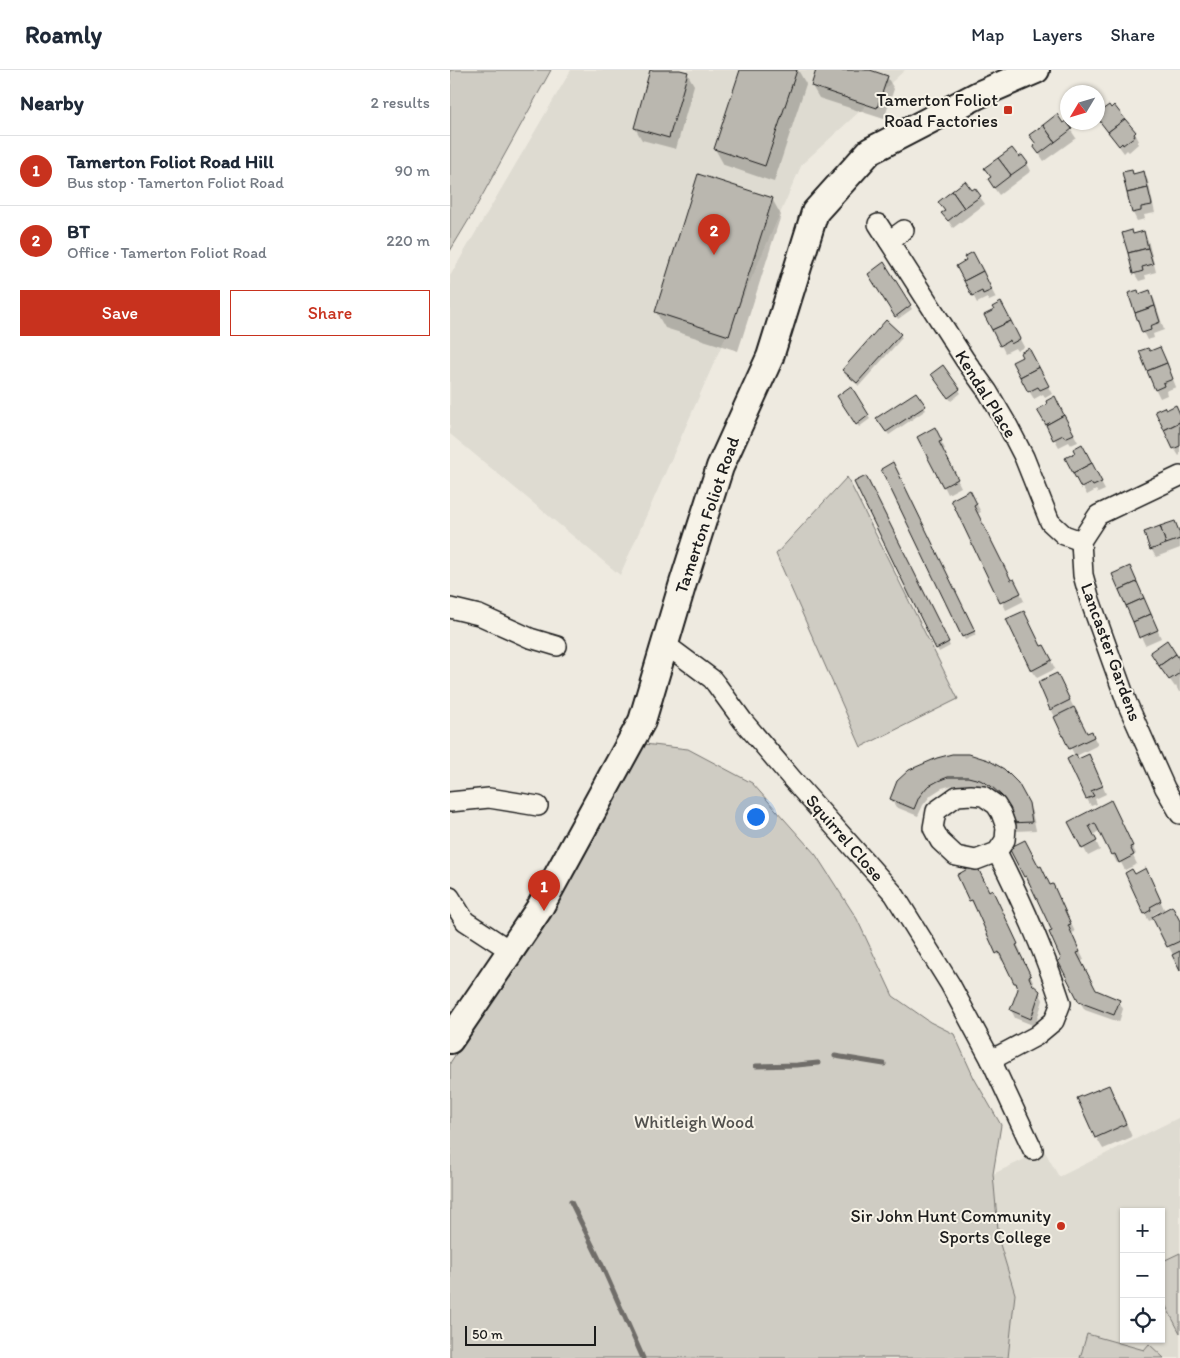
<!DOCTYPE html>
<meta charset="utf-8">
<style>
body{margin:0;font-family:Itim,sans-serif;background:#f6f6f7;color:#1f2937}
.controls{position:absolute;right:15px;bottom:15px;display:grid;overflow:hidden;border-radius:0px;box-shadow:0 1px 4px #0004}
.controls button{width:45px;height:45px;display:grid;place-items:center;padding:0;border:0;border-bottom:1px solid #e0e1e3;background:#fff;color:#1f2937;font:25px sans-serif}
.compass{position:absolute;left:610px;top:15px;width:45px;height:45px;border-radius:50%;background:#fff;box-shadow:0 1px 4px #0004;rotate:232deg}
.scale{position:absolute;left:15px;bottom:12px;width:131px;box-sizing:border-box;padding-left:5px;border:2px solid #1c1c1c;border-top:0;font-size:14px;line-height:18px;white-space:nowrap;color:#1c1c1c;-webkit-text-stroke:4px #f7f3e8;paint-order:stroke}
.you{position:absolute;left:305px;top:746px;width:18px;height:18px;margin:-12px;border:4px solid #fff;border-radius:50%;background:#1a73e8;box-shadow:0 0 0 8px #1a73e833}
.badge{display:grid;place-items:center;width:32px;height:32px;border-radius:50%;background:#c8321e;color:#fff;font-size:16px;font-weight:700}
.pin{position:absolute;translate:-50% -41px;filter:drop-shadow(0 1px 2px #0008)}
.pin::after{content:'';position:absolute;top:26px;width:18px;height:15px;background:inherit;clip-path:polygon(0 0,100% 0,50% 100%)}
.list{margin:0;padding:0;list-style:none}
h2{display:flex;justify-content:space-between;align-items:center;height:65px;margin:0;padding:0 20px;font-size:21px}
h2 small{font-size:16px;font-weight:400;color:#747a83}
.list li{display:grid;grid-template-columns:32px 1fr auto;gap:15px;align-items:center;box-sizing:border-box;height:70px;padding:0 20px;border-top:1px solid #e0e1e3}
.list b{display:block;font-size:19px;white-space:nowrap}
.list p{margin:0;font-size:16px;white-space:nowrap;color:#747a83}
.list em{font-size:16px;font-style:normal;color:#747a83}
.actions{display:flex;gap:10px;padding:15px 20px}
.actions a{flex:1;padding:11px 0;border:1px solid #c8321e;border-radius:0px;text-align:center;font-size:18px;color:#c8321e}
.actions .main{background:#c8321e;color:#fff}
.icon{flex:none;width:28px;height:28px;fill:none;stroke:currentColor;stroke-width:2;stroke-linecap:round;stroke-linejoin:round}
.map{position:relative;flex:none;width:730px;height:1288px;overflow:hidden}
header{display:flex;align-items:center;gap:30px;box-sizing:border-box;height:70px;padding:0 25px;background:#fff;border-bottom:1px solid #e0e1e3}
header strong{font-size:24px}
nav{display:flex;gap:28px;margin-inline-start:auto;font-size:18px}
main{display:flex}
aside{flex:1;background:#fff}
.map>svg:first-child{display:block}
.built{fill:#dedbd1;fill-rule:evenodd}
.green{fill:#cfccc3;stroke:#767470}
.shadow{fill:#0003;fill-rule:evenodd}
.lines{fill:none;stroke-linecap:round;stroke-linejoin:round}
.stream{stroke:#6f6d69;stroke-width:5}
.building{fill:#bab7af;stroke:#1c1c1c}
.minor-casing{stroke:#1c1c1c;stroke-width:22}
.secondary-casing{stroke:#1c1c1c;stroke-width:30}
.minor{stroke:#f7f3e8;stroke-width:19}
.secondary{stroke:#f7f3e8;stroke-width:26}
.poi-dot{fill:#c8321e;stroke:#f7f3e8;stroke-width:2}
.labels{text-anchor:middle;stroke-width:4;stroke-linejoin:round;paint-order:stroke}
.poi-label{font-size:18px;fill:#1c1c1c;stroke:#f7f3e8;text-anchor:end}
.street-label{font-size:18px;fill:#1c1c1c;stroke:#f7f3e8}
.park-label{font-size:18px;fill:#52514e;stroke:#f7f3e8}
</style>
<header>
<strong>Roamly</strong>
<nav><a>Map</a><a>Layers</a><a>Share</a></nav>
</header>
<main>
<aside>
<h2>Nearby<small>2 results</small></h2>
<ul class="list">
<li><span class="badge">1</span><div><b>Tamerton Foliot Road Hill</b><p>Bus stop · Tamerton Foliot Road</p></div><em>90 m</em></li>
<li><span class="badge">2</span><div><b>BT</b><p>Office · Tamerton Foliot Road</p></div><em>220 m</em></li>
</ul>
<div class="actions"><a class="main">Save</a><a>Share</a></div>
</aside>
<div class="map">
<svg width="730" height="1288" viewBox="0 0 730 1288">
<rect width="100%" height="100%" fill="#eeeae0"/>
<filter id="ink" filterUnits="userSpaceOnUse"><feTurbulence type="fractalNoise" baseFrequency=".02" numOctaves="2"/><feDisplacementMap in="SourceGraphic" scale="10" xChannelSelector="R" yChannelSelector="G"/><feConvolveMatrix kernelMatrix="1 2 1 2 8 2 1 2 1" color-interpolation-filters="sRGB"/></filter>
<g filter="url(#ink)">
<!-- built -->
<g class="built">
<polygon points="121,0 455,0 352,94 170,505 0,364 0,206"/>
<path d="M730,1047V1288H558L565,1224L549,1171L543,1104L594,1080L609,1107ZM674,1142H711V1269H674Z"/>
</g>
<!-- green -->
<g class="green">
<polygon points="0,0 101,0 21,146 0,181"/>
<polygon points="397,407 508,629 411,677 326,484"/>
<polygon points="194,674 238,679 302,713 366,785 407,849 443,926 480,952 504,964 524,1008 551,1055 543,1104 549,1171 565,1224 558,1288 0,1288 0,993 123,804"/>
<polygon points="730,1183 730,1263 711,1227 711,1192"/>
<polygon points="637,1264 694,1280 699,1274 714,1288 630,1288"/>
</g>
<!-- shadow -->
<g class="shadow">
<polygon points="201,0 226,0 237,3 244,15 226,79 192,70 185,58"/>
<polygon points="291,0 348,0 356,14 324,112 274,95 265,79"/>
<polygon points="368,0 416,0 437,7 444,19 434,49 369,28 362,16"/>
<polygon points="649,49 685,63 689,71 687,72 688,74 679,82 677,80 674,83 654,56"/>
<polygon points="616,53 626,68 594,91 584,76"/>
<polygon points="568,89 577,93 581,101 549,125 544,118"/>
<polygon points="682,102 684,105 694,103 698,111 705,143 694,145 695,149 687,151 683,143"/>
<polygon points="525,120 535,134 503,158 493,143"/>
<polygon points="322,129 331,145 288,281 215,258 206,242"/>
<polygon points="693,163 698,170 706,202 695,205 696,209 689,211 684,203 683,165"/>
<polygon points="527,192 546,228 539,231 537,228 527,233 523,225"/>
<polygon points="434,194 462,239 448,249 419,204"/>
<polygon points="699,221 704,229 714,260 703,264 704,268 697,270 693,262 689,225"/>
<polygon points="555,241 574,277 567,281 565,278 555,283 551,275"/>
<polygon points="450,265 452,268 409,316 395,304 393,300"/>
<polygon points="690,282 699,283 714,286 726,317 716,321 717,325 710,328 706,320"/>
<polygon points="583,288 602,324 595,328 593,324 584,329 579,321"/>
<polygon points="493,297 511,323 501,331 483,304"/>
<polygon points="401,318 420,349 409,357 389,327"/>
<polygon points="466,324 476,340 439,365 428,349"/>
<polygon points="609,336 628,372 621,375 619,372 609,377 589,340"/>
<polygon points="715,342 730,345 730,385 729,386 724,378"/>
<polygon points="485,359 495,379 492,380 511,417 498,424 494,416"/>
<polygon points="636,384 655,420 648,423 646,420 637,425 617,388"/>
<polygon points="444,397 526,565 515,570 513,566"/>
<polygon points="416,407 500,576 489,582 487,578"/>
<polygon points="524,429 531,442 527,444 561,512 568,518 574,531 556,540 503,430"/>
<polygon points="725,452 730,462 730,478 706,487 701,479"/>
<polygon points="680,498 711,568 695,575 663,505"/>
<polygon points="591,577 598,584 605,599 587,608 582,600"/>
<polygon points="706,590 730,592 730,624 726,616 725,617"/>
<polygon points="611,612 637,664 641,662 648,675 626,686 628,690 643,693 656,724 645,729 647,734 641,736 637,729 625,686 601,639"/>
<polygon points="488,689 567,714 582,742 586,760 566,761 561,753 556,732 546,723 536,718 523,714 503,715 492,718 481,725 473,735 468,746 446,737 441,729"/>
<polygon points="665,739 686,784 683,786 687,794 675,800 670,791 667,793 650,760 643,765 650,780 638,786 620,752"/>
<polygon points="561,778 589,799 600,816 607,823 625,862 621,863 634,890 631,891 646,921 669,931 673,939 669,952 635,940 630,932 613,890 604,862 581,814 579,814 575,807"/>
<path d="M676,803L700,808L715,841L730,853V898L704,849L699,851L695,844ZM710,841L711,843L704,847L703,845Z"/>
<polygon points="539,822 546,829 571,882 569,883 584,914 582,915 589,921 593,930 585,956 565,948 561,940 569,920 554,890 552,891 548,884 527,837 525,838 521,830"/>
<polygon points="659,1016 666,1028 682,1067 653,1079 646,1067"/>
</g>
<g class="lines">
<!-- stream -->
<g class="stream">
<polyline points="385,986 434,994"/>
<polyline points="306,996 347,995 368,993"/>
<polyline points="121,1132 150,1191 193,1288"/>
</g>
</g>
<!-- building -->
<g class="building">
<polygon points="200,0 230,0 238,2 219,68 184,58"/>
<polygon points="290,0 347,0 315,96 264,79"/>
<polygon points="366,0 420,0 438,6 427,38 361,16"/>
<polygon points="659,35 661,38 664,35 675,49 658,62 648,49 650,47 648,43"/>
<polygon points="607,44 613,53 616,51 622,59 605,72 593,55"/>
<polygon points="675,49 686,62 684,64 685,66 673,75 672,73 669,76 658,62"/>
<polygon points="593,55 605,72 589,84 583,76 586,74 579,65"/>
<polygon points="562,78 569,87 572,85 578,93 561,105 548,88"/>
<polygon points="548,88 561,105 544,118 538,109 541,107 534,98"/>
<polygon points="682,100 683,104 694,101 698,118 677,123 672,102"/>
<polygon points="248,104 323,128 279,266 205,242"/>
<polygon points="515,111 522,120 525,118 531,126 514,138 502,121"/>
<polygon points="698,118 702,135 691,137 691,141 682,143 677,123"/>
<polygon points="502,121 514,138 498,151 491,143 495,141 488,132"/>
<polygon points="682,160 683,164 694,161 698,178 678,183 672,163"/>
<polygon points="698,178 703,194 692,197 693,201 683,204 678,183"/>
<polygon points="523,182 533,201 514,211 506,196 516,190 514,187"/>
<polygon points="434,192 461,235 445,247 418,204"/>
<polygon points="533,201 542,220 533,224 532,221 522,226 514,211"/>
<polygon points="688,220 689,224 700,220 705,236 685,243 678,223"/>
<polygon points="551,232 561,251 542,260 534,245 544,240 542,237"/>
<polygon points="705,236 710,252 700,256 701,260 692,263 685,243"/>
<polygon points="436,250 451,264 407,313 392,300"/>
<polygon points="561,251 570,269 561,274 560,270 550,276 542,260"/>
<polygon points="710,277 717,293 697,301 689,281 698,278 700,281"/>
<polygon points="579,278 589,297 570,307 562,292 572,287 570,283"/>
<polygon points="717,293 723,309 713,313 714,316 705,320 697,301"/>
<polygon points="493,295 510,319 498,328 481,304"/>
<polygon points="589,297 599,316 590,320 588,317 578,322 570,307"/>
<polygon points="401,316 419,345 406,355 387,326"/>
<polygon points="466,322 476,336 436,362 426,348"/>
<polygon points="605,326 614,345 596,355 587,340 597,334 596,331"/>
<polygon points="726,335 730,344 730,352 714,360 705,341 714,337 716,340"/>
<polygon points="614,345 624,364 615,368 613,365 603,370 596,355"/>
<polygon points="730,352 730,376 723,379 714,360"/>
<polygon points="485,357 492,371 489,372 508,409 493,417 467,367"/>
<polygon points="632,374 642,393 623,403 615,388 625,383 623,379"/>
<polygon points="443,392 525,561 512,567 431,399"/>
<polygon points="642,393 652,412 643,416 641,413 631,418 623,403"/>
<polygon points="416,406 499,572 486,579 404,412"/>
<polygon points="520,420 527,434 524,436 561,510 564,509 571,523 550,533 501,430"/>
<polygon points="725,451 730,464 730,469 716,474 710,456"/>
<polygon points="710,456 716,474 700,480 694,462"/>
<polygon points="680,496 687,512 669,520 662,504"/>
<polygon points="687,512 694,528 676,536 669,520"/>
<polygon points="694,528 701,544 683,552 676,536"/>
<polygon points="574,541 591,576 594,575 602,590 581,601 556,549"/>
<polygon points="701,544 708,560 689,568 683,552"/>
<polygon points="717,570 726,584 709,596 700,582"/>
<polygon points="726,584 730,590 730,603 719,610 709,596"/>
<polygon points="607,603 620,630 600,640 588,612"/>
<polygon points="624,637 637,663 642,661 644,667 619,679 604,647"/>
<polygon points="502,684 519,684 538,690 554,699 568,713 579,733 582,752 560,753 558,739 552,726 541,716 530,710 518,707 498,707 488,711 477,717 469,727 464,739 440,729 447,711 459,700 487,688"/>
<polygon points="626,684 628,689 639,684 653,716 641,721 644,726 636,729 617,689"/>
<polygon points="661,730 683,776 680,777 684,785 669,793 665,784 661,785 645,753 639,756 647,771 632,779 618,752"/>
<polygon points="575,770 589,797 591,796 600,815 603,814 621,854 618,855 630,882 627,883 646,920 670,930 664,945 629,932 608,891 611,889 599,862 602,861 576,806 574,807 559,778"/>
<polygon points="526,794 539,821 542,819 568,874 566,875 581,906 579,907 582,914 590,921 581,949 560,940 568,919 566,913 564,913 549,882 546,884 522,830 519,831 507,805"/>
<polygon points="696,798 711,831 700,837 701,840 694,844 675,803 682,799 685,804"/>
<polygon points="722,836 730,851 730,871 717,877 702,847"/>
<polygon points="730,881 730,901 722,885"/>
<polygon points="659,1015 676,1054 645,1068 627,1028"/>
</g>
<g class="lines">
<defs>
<g id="minor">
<polyline points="428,154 515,290 538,322 558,356 574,387 600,452 614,465 631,471"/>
<polyline points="439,171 454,160"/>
<polyline points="730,406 648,445 631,471 633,505 640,530 677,633 715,718 730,744"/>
<polyline points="0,538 29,545 80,568 107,576"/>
<polyline points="215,574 262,609 266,614 293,651 343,710 444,824 500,914 541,990 583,1080"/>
<polygon points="521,725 533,726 546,735 551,743 556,757 555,770 547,782 526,790 506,786 490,771 483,758 486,741 507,726"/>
<polyline points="0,732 39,728 88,736"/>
<polyline points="0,827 15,851 61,881"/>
<path d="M541,990L586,966L604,951L611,933C594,881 572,831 547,782"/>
</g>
<polyline id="secondary" points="0,970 89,839 192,651 233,513 270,397 320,287 365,142 420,81 528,25 586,0"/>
</defs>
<!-- minor casing -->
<use href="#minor" class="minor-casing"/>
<!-- secondary casing -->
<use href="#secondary" class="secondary-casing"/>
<!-- minor -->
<use href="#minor" class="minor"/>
<!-- secondary -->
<use href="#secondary" class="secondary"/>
</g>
</g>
<!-- markers -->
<g class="poi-dot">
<rect x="553" y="35" width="10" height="10" rx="2.5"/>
<circle cx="611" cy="1156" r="5"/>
</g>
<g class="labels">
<!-- poi labels -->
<g class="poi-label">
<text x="548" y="36">Tamerton Foliot<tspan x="548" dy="21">Road Factories</tspan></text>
<text x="601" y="1152">Sir John Hunt Community<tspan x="601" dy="21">Sports College</tspan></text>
</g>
<!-- street labels -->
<g class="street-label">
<text transform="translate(536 324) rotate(58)" y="6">Kendal Place</text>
<text transform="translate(257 445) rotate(-71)" y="6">Tamerton Foliot Road</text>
<text transform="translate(661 582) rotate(70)" y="6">Lancaster Gardens</text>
<text transform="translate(395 768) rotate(49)" y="6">Squirrel Close</text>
</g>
<!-- park labels -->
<g class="park-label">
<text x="244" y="1058">Whitleigh Wood</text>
</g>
</g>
</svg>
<div class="controls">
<button>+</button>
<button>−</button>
<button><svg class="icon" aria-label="locate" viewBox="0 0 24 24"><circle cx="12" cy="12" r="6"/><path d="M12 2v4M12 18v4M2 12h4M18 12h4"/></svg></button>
</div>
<svg class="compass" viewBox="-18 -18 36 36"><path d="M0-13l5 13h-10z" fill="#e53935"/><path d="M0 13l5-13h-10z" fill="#747a83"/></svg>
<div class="scale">50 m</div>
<div class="you"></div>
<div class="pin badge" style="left:94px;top:841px">1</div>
<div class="pin badge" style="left:264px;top:185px">2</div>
</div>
</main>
